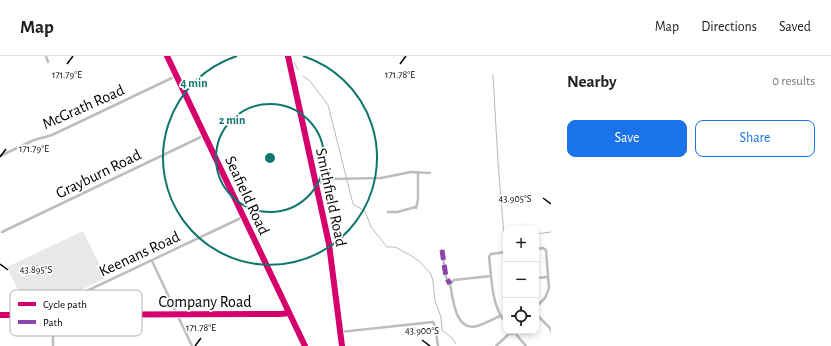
<!DOCTYPE html>
<meta charset="utf-8">
<style>
body{margin:0;font-family:"Alegreya Sans",sans-serif;background:#f2f2f2;color:#222}
.controls{position:absolute;right:12px;bottom:12px;display:grid;overflow:hidden;border-radius:8px;box-shadow:0 2px 6px #0003}
.controls button{width:36px;height:36px;display:grid;place-items:center;padding:0;border:0;border-bottom:1px solid #e0e0e0;background:#fff;color:#222;font:20px sans-serif}
.list{margin:0;padding:0;list-style:none}
h2{display:flex;justify-content:space-between;align-items:center;height:52px;margin:0;padding:0 16px;font-size:17px}
h2 small{font-size:13px;font-weight:400;color:#767676}
.actions{display:flex;gap:8px;padding:12px 16px}
.actions a{flex:1;padding:9px 0;border:1px solid #1a73e8;border-radius:8px;text-align:center;font-size:14px;color:#1a73e8}
.actions .main{background:#1a73e8;color:#fff}
.icon{flex:none;width:22px;height:22px;fill:none;stroke:currentColor;stroke-width:2;stroke-linecap:round;stroke-linejoin:round}
.map{position:relative;flex:none;width:551px;height:290px;overflow:hidden}
header{display:flex;align-items:center;gap:24px;box-sizing:border-box;height:56px;padding:0 20px;background:#fff;border-bottom:1px solid #e0e0e0}
header strong{font-size:19px}
nav{display:flex;gap:22px;margin-inline-start:auto;font-size:14px}
main{display:flex}
aside{flex:1;background:#fff}
.map>svg:first-child{display:block}
.green{fill:#e8e8e8}
.lines{fill:none;stroke-linecap:round;stroke-linejoin:round}
.stream{stroke:#bababa;stroke-width:1}
.minor{stroke:#bdbdbd;stroke-width:2.5}
.quiet{stroke:#8e44ad;stroke-width:5;stroke-dasharray:10 5;stroke-linecap:butt}
.cycleway-casing{stroke:#fff;stroke-width:8}
.cycleway{stroke:#d6006c;stroke-width:6}
.ticks{fill:none;stroke:#000;stroke-width:1.5}
.ring{fill:none;stroke:#0f766e;stroke-width:2}
.labels{text-anchor:middle;stroke-width:3.5;stroke-linejoin:round;paint-order:stroke}
.street-label{font-size:16px;fill:#000;stroke:#fff}
.key{fill:#fff;stroke:#b2b2b2;stroke-width:1}
.key-label{font-size:11px;fill:#000}
.ticks-label{font-size:10px;text-anchor:middle;fill:#000;stroke:#fff;stroke-width:3.5;stroke-linejoin:round;paint-order:stroke}
.centre{fill:#0f766e;stroke:#fff;stroke-width:2}
.ring-label{font-size:12px;text-anchor:middle;font-weight:bold;fill:#0f766e;stroke:#fff;stroke-width:3.5;stroke-linejoin:round;paint-order:stroke}
</style>
<header>
<strong>Map</strong>
<nav><a>Map</a><a>Directions</a><a>Saved</a></nav>
</header>
<main>
<div class="map">
<svg width="551" height="290" viewBox="0 0 551 290">
<rect width="100%" height="100%" fill="#fff"/>
<!-- green -->
<polygon class="green" points="83,175 106,222 36,255 28,255 7,211"/>
<g class="lines">
<!-- stream -->
<g class="stream">
<polyline points="294,6 298,14"/>
<polyline points="493,19 498,106 504,180 506,181"/>
<polyline points="303,20 310,25 328,49 353,148 365,155 371,171 387,191 395,191 410,199 419,205 431,218 433,225 435,245 441,261 442,274 453,283 456,288"/>
<polyline points="536,178 551,176"/>
</g>
<!-- minor -->
<g class="minor">
<polyline points="46,0 48,6"/>
<polyline points="167,0 305,290"/>
<polyline points="288,0 329,188 342,290"/>
<polyline points="0,100 34,84 52,79 176,20"/>
<polyline points="316,128 333,123 381,122 411,116 430,117"/>
<polyline points="416,152 418,143 418,116"/>
<polyline points="388,156 397,156 416,151"/>
<polyline points="2,176 205,79"/>
<polyline points="536,193 543,192 546,194 549,232 545,242 536,251"/>
<polyline points="442,194 446,221 450,228"/>
<path d="M506,196L491,198L489,201C492,223 491,250 506,267"/>
<polyline points="152,205 192,290"/>
<path d="M491,220L454,224L450,228C453,242 455,276 477,270C485,268 493,263 500,260"/>
<polyline points="536,222 548,221"/>
<polyline points="536,258 551,273 551,275"/>
<polyline points="0,259 281,258 289,257"/>
<polyline points="49,259 51,253 57,249 243,161"/>
<polyline points="53,259 53,290"/>
<polyline points="509,275 512,278 516,275"/>
<polyline points="340,276 433,266 435,270 438,290"/>
<polyline points="515,277 526,290"/>
<polyline points="496,290 510,277"/>
</g>
<!-- quiet -->
<polyline class="quiet" points="442,194 446,221 450,228"/>
<defs>
<g id="cycleway">
<polyline points="167,0 305,290"/>
<polyline points="288,0 329,188 342,290"/>
<polyline points="0,259 281,258 289,257"/>
</g>
</defs>
<!-- cycleway casing -->
<use href="#cycleway" class="cycleway-casing"/>
<!-- cycleway -->
<use href="#cycleway" class="cycleway"/>
</g>
<!-- ticks -->
<path class="ticks" d="M67,8L73,0M400,8L406,0M0,101L6,93M543,142L551,148M0,208L8,214M422,284L430,290M195,290L201,282"/>
<!-- distance rings -->
<g class="ring">
<circle cx="270" cy="102" r="54"/>
<path d="M303 0A107 107 0 1 1 237 0"/>
</g>
<g class="labels">
<!-- street labels -->
<g class="street-label">
<text transform="translate(83 50) rotate(-24)" y="6">McGrath Road</text>
<text transform="translate(98 117) rotate(-26)" y="6">Grayburn Road</text>
<text transform="translate(248 139) rotate(65)" y="6">Seafield Road</text>
<text transform="translate(332 141) rotate(78)" y="6">Smithfield Road</text>
<text transform="translate(139 197) rotate(-25)" y="6">Keenans Road</text>
<text x="205" y="251">Company Road</text>
</g>
</g>
<!-- legend -->
<rect x="10" y="234" width="132" height="46" rx="6" class="key"/>
<rect x="18" y="246" width="18" height="4" fill="#d6006c"/>
<rect x="18" y="264" width="18" height="4" fill="#8e44ad"/>
<g class="key-label">
<text x="43" y="252">Cycle path</text>
<text x="43" y="270">Path</text>
</g>
<g class="ticks-label">
<text x="67" y="22">171.79°E</text>
<text x="400" y="22">171.78°E</text>
<text x="34" y="96">171.79°E</text>
<text x="515" y="146">43.905°S</text>
<text x="36" y="217">43.895°S</text>
<text x="201" y="275">171.78°E</text>
<text x="422" y="278">43.900°S</text>
</g>
<circle cx="270" cy="102" r="6" class="centre"/>
<g class="ring-label">
<text x="194" y="31">4 min</text>
<text x="232" y="68">2 min</text>
</g>
</svg>
<div class="controls">
<button>+</button>
<button>−</button>
<button><svg class="icon" aria-label="locate" viewBox="0 0 24 24"><circle cx="12" cy="12" r="6"/><path d="M12 2v4M12 18v4M2 12h4M18 12h4"/></svg></button>
</div>
</div>
<aside>
<h2>Nearby<small>0 results</small></h2>
<ul class="list">
</ul>
<div class="actions"><a class="main">Save</a><a>Share</a></div>
</aside>
</main>
